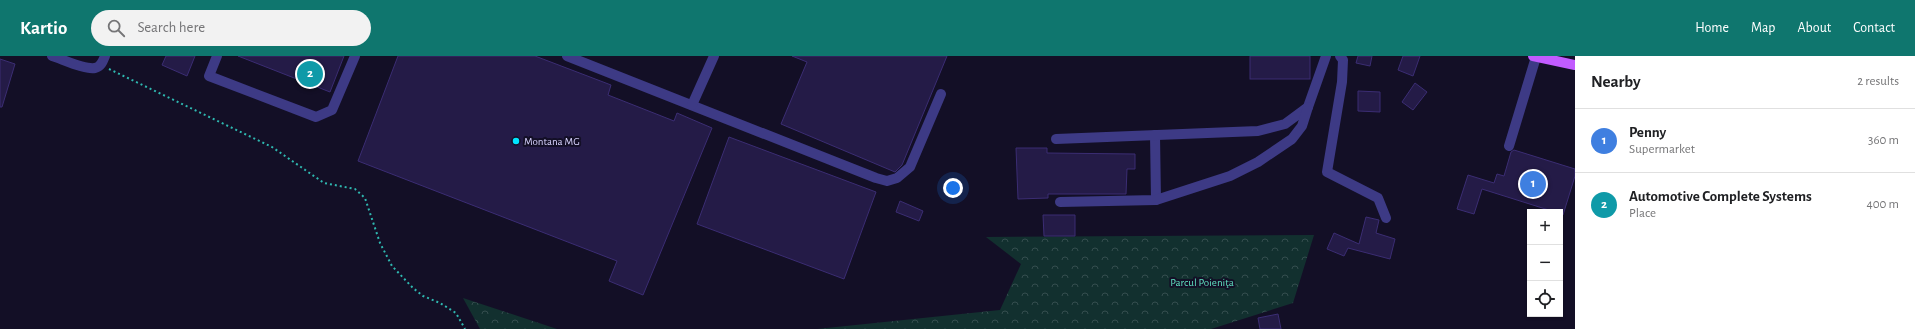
<!DOCTYPE html>
<meta charset="utf-8">
<style>
body{margin:0;font-family:"Alegreya Sans",sans-serif;background:#f2f2f2;color:#202124}
.controls{position:absolute;right:12px;bottom:12px;display:grid;overflow:hidden;border-radius:0px;box-shadow:0 1px 3px #0004}
.controls button{width:36px;height:36px;display:grid;place-items:center;padding:0;border:0;border-bottom:1px solid #e0e0e0;background:#fff;color:#202124;font:20px sans-serif}
.you{position:absolute;left:953px;top:132px;width:14px;height:14px;margin:-10px;border:3px solid #fff;border-radius:50%;background:#1a73e8;box-shadow:0 0 0 6px #1a73e833}
.badge{display:grid;place-items:center;width:26px;height:26px;border-radius:50%;background:#0f766e;color:#fff;font-size:13px;font-weight:700}
.pin{position:absolute;translate:-50% -50%;border:2px solid #fff;box-shadow:0 1px 4px #0006}
.list{margin:0;padding:0;list-style:none}
h2{display:flex;justify-content:space-between;align-items:center;height:52px;margin:0;padding:0 16px;font-size:17px}
h2 small{font-size:13px;font-weight:400;color:#757577}
.list li{display:grid;grid-template-columns:26px 1fr auto;gap:12px;align-items:center;box-sizing:border-box;height:64px;padding:0 16px;border-top:1px solid #e0e0e0}
.list b{display:block;font-size:15px;white-space:nowrap}
.list p{margin:0;font-size:13px;white-space:nowrap;color:#757577}
.list em{font-size:13px;font-style:normal;color:#757577}
.icon{flex:none;width:22px;height:22px;fill:none;stroke:currentColor;stroke-width:2;stroke-linecap:round;stroke-linejoin:round}
.map{position:relative;flex:none;width:1575px;height:273px;overflow:hidden}
header{display:flex;align-items:center;gap:24px;box-sizing:border-box;height:56px;padding:0 20px;background:#0f766e;color:#fff}
header strong{font-size:19px}
nav{display:flex;gap:22px;margin-inline-start:auto;font-size:14px}
.search{width:280px;height:36px;background:#f2f2f2;display:flex;align-items:center;gap:10px;box-sizing:border-box;padding:0 14px;border-radius:22px;color:#757577;font-size:15px}
main{display:flex}
aside{flex:1;background:#fff}
.map>svg:first-child{display:block}
.forest{fill:url(#forest-crowns)}
.building{fill:#241b47;stroke:#3b2d73}
.lines{fill:none;stroke-linecap:round;stroke-linejoin:round}
.path{stroke:#2fb8b0;stroke-width:2;stroke-dasharray:2 3;stroke-linecap:butt}
.minor{stroke:#3d3a85;stroke-width:10}
.major{stroke:#c25bff;stroke-width:10}
.poi-dot{fill:#00e5ff;stroke:#130f26;stroke-width:1.5}
.labels{text-anchor:middle;stroke-width:4;stroke-linejoin:round;paint-order:stroke}
.poi-label{font-size:11px;fill:#d9d4ff;stroke:#130f26;text-anchor:start}
.park-label{font-size:11px;fill:#5fe0c0;stroke:#130f26}
</style>
<header>
<strong>Kartio</strong>
<div class="search"><svg class="icon" aria-label="search" viewBox="0 0 24 24"><circle cx="10" cy="10" r="6"/><path d="M15 15l6 6"/></svg>Search here</div>
<nav><a>Home</a><a>Map</a><a>About</a><a>Contact</a></nav>
</header>
<main>
<div class="map">
<svg width="1575" height="273" viewBox="0 0 1575 273">
<defs>
<pattern id="forest-crowns" width="20" height="18" patternUnits="userSpaceOnUse"><rect width="20" height="18" fill="#12302f"/><path d="M2 6a3 3 0 1 1 6 0M12 15a3 3 0 1 1 6 0" fill="none" stroke="#344d4e"/></pattern>
</defs>
<rect width="100%" height="100%" fill="#130f26"/>
<!-- forest -->
<g class="forest">
<polygon points="1314,179 1293,247 1211,273 817,273 1000,254 1021,208 986,181"/>
<polygon points="463,242 557,273 480,273"/>
</g>
<!-- building -->
<g class="building">
<polygon points="166,0 195,0 187,20 162,9"/>
<polygon points="238,0 344,0 330,36"/>
<polygon points="398,0 535,0 611,29 608,39 674,65 677,57 712,72 643,239 609,225 617,205 358,105"/>
<polygon points="792,0 947,0 902,109 895,116 781,68 807,6"/>
<rect x="1250" y="0" width="60" height="23"/>
<polygon points="1358,0 1372,0 1370,10 1356,7"/>
<polygon points="1403,0 1420,0 1413,20 1398,14"/>
<polygon points="0,3 15,8 2,51 0,51"/>
<polygon points="1415,27 1427,36 1413,54 1402,46"/>
<polygon points="1358,35 1380,36 1380,56 1358,55"/>
<polygon points="729,81 876,136 844,223 697,168"/>
<polygon points="1016,92 1047,92 1047,97 1135,98 1135,113 1127,113 1126,138 1048,138 1048,142 1018,143"/>
<polygon points="1514,94 1575,113 1575,120 1563,159 1560,156 1555,156 1482,133 1474,158 1457,153 1468,119 1494,127 1497,118 1504,120 1511,96"/>
<polygon points="900,145 923,155 919,165 896,156"/>
<polygon points="1043,159 1075,159 1075,180 1044,180"/>
<polygon points="1366,161 1379,164 1376,177 1395,183 1390,203 1348,192 1344,200 1327,193 1334,177 1359,188"/>
<polygon points="1278,258 1281,273 1260,273 1258,262"/>
</g>
<g class="lines">
<!-- path -->
<polyline class="path" points="109,13 272,91 324,127 355,133 365,142 380,187 392,210 413,232 423,240 440,247 456,257 465,273"/>
<!-- minor -->
<g class="minor">
<path d="M52,0C62,3 85,14 95,12C101,11 103,5 105,0"/>
<polyline points="217,0 209,20 316,61 332,54 355,0"/>
<polyline points="567,0 876,122 887,125 897,122 910,111 941,38"/>
<polyline points="1340,0 1343,4 1342,26 1327,116 1378,142 1386,162"/>
<polyline points="692,49 714,0"/>
<polyline points="1155,79 1156,144"/>
<polyline points="1056,83 1258,75 1285,68 1308,51 1326,0"/>
<polyline points="1509,90 1536,1"/>
<polyline points="1060,146 1156,144 1230,120 1258,106 1292,83 1302,70 1308,51"/>
</g>
<!-- major -->
<polyline class="major" points="1533,0 1575,9"/>
</g>
<!-- markers -->
<circle class="poi-dot" cx="516" cy="85" r="4"/>
<g class="labels">
<!-- poi labels -->
<g class="poi-label">
<text x="524" y="89">Montana MG</text>
</g>
<!-- park labels -->
<g class="park-label">
<text x="1202" y="230">Parcul Poieniţa</text>
</g>
</g>
</svg>
<div class="controls">
<button>+</button>
<button>−</button>
<button><svg class="icon" aria-label="locate" viewBox="0 0 24 24"><circle cx="12" cy="12" r="6"/><path d="M12 2v4M12 18v4M2 12h4M18 12h4"/></svg></button>
</div>
<div class="you"></div>
<div class="pin badge" style="left:1533px;top:128px;background:#3f7fe0">1</div>
<div class="pin badge" style="left:310px;top:18px;background:#0f9aa8">2</div>
</div>
<aside>
<h2>Nearby<small>2 results</small></h2>
<ul class="list">
<li><span class="badge" style="background:#3f7fe0">1</span><div><b>Penny</b><p>Supermarket</p></div><em>360 m</em></li>
<li><span class="badge" style="background:#0f9aa8">2</span><div><b>Automotive Complete Systems</b><p>Place</p></div><em>400 m</em></li>
</ul>
</aside>
</main>
